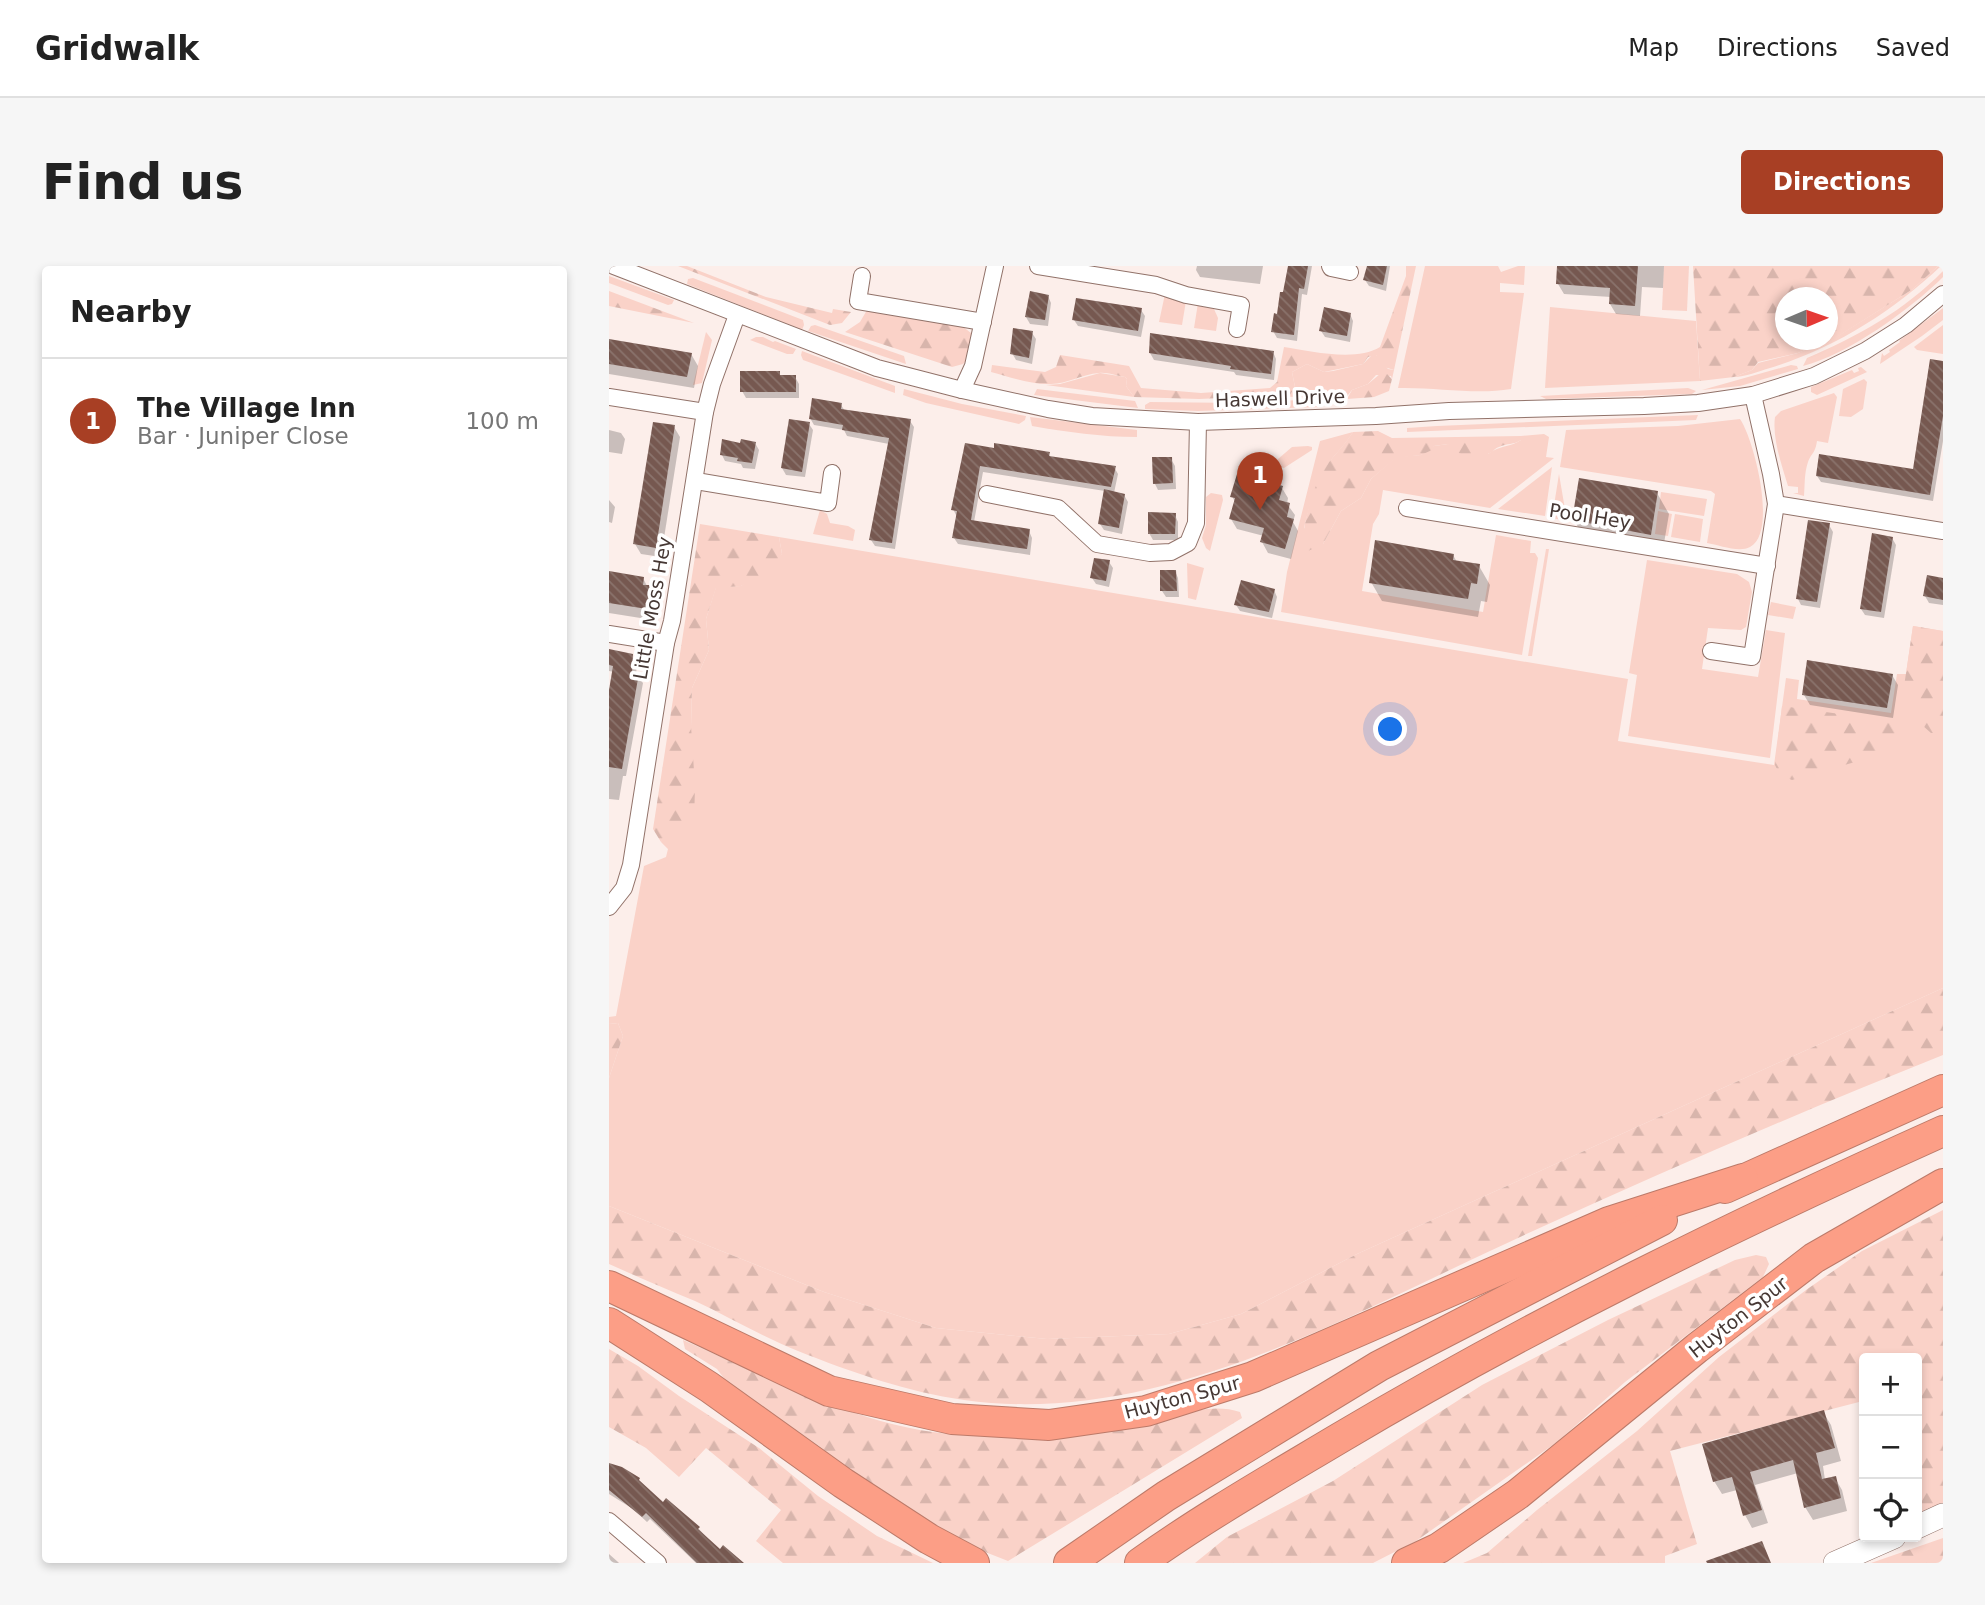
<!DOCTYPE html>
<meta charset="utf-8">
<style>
body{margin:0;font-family:"DejaVu Sans",sans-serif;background:#f6f6f6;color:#222}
.controls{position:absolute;right:21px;bottom:21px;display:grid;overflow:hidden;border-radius:7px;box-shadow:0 4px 10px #0003}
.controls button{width:63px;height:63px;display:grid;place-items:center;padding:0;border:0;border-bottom:2px solid #e0e0e0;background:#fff;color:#222;font:35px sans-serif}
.compass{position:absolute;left:1166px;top:21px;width:63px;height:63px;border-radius:50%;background:#fff;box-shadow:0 4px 10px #0003;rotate:88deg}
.you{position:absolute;left:782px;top:464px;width:24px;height:24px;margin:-18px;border:5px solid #fff;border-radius:50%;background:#1a73e8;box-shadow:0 0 0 10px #1a73e833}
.badge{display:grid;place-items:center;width:46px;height:46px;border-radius:50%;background:#a83f24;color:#fff;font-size:23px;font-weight:700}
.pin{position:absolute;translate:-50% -58px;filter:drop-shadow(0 2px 4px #0008)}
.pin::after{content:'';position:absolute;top:37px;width:24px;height:21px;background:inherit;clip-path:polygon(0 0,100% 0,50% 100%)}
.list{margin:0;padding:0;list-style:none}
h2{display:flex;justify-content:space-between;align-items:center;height:91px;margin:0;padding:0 28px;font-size:30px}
h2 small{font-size:23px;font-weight:400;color:#767676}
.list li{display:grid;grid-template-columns:46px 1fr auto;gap:21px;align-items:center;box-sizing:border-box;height:126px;padding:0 28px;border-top:2px solid #e0e0e0}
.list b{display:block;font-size:26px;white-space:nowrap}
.list p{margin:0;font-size:23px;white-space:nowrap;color:#767676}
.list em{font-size:23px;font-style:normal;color:#767676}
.icon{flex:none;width:38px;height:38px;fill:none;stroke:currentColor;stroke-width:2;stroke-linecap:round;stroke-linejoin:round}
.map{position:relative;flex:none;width:1334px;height:1297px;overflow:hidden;border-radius:7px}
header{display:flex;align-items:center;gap:42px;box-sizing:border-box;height:98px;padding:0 35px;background:#fff;border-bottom:2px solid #e0e0e0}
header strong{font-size:33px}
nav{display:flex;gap:38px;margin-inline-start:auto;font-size:24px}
.intro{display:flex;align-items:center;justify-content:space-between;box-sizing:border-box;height:168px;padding:0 42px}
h1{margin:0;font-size:49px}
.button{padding:18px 32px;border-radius:7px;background:#a83f24;color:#fff;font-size:24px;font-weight:700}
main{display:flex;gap:42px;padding:0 42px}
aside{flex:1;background:#fff;border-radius:7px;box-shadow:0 4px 10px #0003}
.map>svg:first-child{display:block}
.green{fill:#fad2c8}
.forest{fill:url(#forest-firs);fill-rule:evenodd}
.shadow{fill:#0003}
.building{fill:url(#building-back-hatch)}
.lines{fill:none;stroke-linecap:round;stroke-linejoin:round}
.minor-casing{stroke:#917269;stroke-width:18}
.secondary-casing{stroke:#917269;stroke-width:24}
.motorway-casing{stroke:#bc7a69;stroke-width:32}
.minor{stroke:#fff;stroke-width:16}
.secondary{stroke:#fff;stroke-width:23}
.motorway{stroke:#fc9e86;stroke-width:30}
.labels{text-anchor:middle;stroke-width:7;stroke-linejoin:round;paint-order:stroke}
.street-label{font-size:19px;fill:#463834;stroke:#fff}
</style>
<header>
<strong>Gridwalk</strong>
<nav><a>Map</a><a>Directions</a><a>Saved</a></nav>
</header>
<div class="intro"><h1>Find us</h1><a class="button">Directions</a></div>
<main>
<aside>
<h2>Nearby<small></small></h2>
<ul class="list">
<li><span class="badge">1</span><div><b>The Village Inn</b><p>Bar · Juniper Close</p></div><em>100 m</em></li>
</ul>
</aside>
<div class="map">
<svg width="1334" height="1297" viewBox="0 0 1334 1297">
<defs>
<pattern id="forest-firs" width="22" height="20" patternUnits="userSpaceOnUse" patternTransform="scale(1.75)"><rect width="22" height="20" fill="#fad2c8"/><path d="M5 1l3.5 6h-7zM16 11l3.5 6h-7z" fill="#d8b5ac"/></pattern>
<pattern id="building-back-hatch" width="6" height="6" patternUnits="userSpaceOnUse" patternTransform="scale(1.75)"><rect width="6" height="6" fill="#765850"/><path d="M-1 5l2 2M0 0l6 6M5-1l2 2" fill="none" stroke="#8a736c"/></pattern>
</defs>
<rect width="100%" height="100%" fill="#fceeea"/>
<!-- green -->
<g class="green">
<path d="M816,0H889L892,6L909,0H916L915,19L891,17V26L915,27L902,123C866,129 827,121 789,122Z"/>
<polygon points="1055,0 1080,0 1078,45 1053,44"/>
<path d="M1329,0H1332C1283,46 1226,82 1161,102C1150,105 1136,111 1125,111L1143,104L1149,97L1189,87L1232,68L1304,23Z"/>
<path d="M1334,5V11C1302,43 1238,89 1194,100L1198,92C1248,71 1296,44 1334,5Z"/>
<polygon points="0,10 65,34 63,38 59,39 0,17"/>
<polygon points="84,12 194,54 195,59 193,64 78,18 79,13"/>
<polygon points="556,28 577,35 573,59 550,56"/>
<polygon points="589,37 605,43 609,52 607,65 585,62"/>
<polygon points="941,41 1087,55 1091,115 936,122"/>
<polygon points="1334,42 1334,54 1313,70 1271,98 1273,87 1275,90 1281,86 1280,84 1291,76 1290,75"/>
<polygon points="206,59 295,90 297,98 199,65 202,60"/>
<polygon points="1334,59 1334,88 1308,84 1305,81"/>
<polygon points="97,66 103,74 93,117 84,119"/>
<polygon points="147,71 154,71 164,76 166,75 187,83 184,88 178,88 141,74"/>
<polygon points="193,85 286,120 286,127 194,94 192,89"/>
<path d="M763,89H767L779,103L785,104L783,113L782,110L767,109L759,118L743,124L735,134C713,136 694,129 672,131L681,129L686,121L683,106L698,98L715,106L724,105L754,98Z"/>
<polygon points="1182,99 1188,100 1189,103 1131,120 1093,124"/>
<polygon points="1252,101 1258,106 1208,129 1202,126 1202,121 1243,104 1245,107 1250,105 1249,102"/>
<polygon points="491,107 516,111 518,113 517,120 525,131 437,119 451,118"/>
<polygon points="1255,113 1258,116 1254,143 1242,151 1230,150 1234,123"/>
<polygon points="1079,122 1087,125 1083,128 937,133 931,130"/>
<polygon points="295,123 353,138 417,150 416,154 410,158 317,137 294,129"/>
<polygon points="428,123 526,135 529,142 425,129"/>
<path d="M1225,127L1228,131L1219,177L1208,175C1206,188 1203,186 1199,196C1195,208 1196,219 1195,230L1184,227H1189V221L1179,220C1173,200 1163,172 1166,151L1172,145Z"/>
<polygon points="690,134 710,141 589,145 536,143 536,139 541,136 630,137"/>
<polygon points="1089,149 1087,154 798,166 798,162 828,160"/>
<path d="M421,151L528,164V171C493,171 457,166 423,160Z"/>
<path d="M1131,153C1145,173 1169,267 1141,281C1130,287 1110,279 1098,277L1106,228L1102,225L951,201L957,164L1069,160Z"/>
<path d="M744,166C737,178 727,187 719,198C707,217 700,240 695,262L714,278L732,245L752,232L762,213L787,191L812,189L825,180L839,178L879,188C891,179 902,181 912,174V170L935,168L940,171L937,191L945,192L881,242L774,224L770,248L764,258L753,325L874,346L887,269L922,275L921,287H926L929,292L913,389L672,346L678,306L711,175Z"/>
<polygon points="699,180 703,181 703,184 675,202 662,199 683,181"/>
<polygon points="943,201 936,250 889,243"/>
<polygon points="950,208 958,255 943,252"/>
<polygon points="1052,226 1098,233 1095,250 1050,243"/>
<polygon points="602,227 613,229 614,234 601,285 597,282 593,272 597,259 597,231"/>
<polygon points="211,244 218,248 221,257 239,260 246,264 244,275 204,268"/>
<polygon points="1049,245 1063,248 1059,270 1046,268"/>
<polygon points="1066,248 1094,253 1091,276 1062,271"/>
<polygon points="170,271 1019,413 1009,475 1165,499 1177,412 1190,414 1188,433 1282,447 1288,408 1297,408 1304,360 1334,365 1334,722 748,988 632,1048 560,1068 438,1073 327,1062 215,1026 0,940 0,812 14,770 9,757 0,758 0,751 7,750 35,600 57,591 59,583 52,576 82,460 83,422 100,384 97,353 107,321 132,320 173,288"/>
<polygon points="937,283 940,283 923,390 919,390"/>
<polygon points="1038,294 1128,308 1140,316 1143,326 1137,361 1132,364 1099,362 1093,403 1149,411 1157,364 1176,367 1161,492 1019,470 1028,409 1020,407"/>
<polygon points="578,297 595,302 587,334 579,332"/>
<polygon points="1162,336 1187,341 1184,353 1159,349"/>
</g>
<!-- forest -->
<g class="forest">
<polygon points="69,0 78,0 157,31 223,47 224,43 242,46 233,57 221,59"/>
<path d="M797,0H807L785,104L772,100L767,89L759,91L754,98L715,106L698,98L683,106L686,121L681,129L590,133L525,131L517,120L518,113L516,111C508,110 498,106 490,107C473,108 458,118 442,118C423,119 401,111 382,106L383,99L436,106L447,101L451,89L520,100L532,122L592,127L661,122L668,116L675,81C701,85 747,96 771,81L797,10Z"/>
<path d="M1084,0H1329L1304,23L1231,69L1189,87L1149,96L1143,104L1125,111L1091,115ZM1176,32H1218V74H1176Z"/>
<polygon points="0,25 85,57 0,40"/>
<polygon points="258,44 353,60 362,67 364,72 358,94 354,98 343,101 236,66 251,56"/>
<polygon points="771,108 778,108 783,113 780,125 765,131 738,133 743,124 759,118"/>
<path d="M769,165L783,172L912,170V174C905,179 898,177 890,181C886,182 884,186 881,187C867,194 847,190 839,178L825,180L823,184L812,189L787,192L762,213L752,232L732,245L714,278L699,285L693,279C696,251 703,220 720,196C728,186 737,177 744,166Z"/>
<polygon points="91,258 170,271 173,288 159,307 132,320 107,322 97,353 100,384 83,422 82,460 86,520 85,558 56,568 52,576 44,563"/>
<polygon points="1304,360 1334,365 1334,467 1322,467 1313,459 1309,438 1304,434 1293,434"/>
<polygon points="1173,440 1289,456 1288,470 1281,486 1183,514 1171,509 1166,499"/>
<path d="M1334,722V789C1196,844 1060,903 924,965C749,1044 553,1162 355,1134C298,1126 242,1106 189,1085C154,1071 120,1051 86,1035C57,1023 29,1011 0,998V940L215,1026L327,1062L438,1073L560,1068L632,1048L748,988Z"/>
<polygon points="9,757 14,770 0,812 0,758"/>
<polygon points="1334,944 1334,1238 1308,1250 1308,1092 1255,1092 1255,1156 1250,1136 1061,1185 1088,1278 1056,1290 1056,1297 854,1297 878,1287 928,1244 1028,1165 1110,1091 1197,1024 1253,985"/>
<polygon points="1147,989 1157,991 1160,998 1154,1011 1016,1116 948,1176 807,1275 764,1297 586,1297 618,1271 724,1215 873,1119 999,1054 1126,994"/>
<path d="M74,1074C168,1115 272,1173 377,1169C406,1168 434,1165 463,1163C484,1161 506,1161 527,1158C560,1153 599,1135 631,1146L633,1152L399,1295L361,1280L323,1259L232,1201L213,1182L117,1115L108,1103L76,1083Z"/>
<polygon points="0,1083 29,1100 70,1130 150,1182 209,1230 268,1270 324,1297 174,1297 147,1275 172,1244 97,1182 70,1211 37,1182 0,1161"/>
<polygon points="1334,1272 1334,1297 1262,1297"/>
</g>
<!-- shadow -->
<g class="shadow">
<polygon points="588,0 654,0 651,18 591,11 587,4"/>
<polygon points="681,0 703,0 698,29 693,28 688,75 668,72 664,65 676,28"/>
<polygon points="760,0 781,0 777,25 760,20 756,14"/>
<polygon points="950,0 1055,0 1054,22 1033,21 1031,50 1007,48 1001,38 1002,31 955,28 949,18"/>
<polygon points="439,30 442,37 439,60 421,58 417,51"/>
<polygon points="532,44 536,50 532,71 469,60 465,54"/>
<polygon points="741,48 744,55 741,76 716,71 712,65"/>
<polygon points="423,67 427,73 423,98 407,94 403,87"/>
<polygon points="0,75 82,88 89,100 85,122 0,108"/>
<polygon points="664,86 667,93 665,114 627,109 625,106 545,94 541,87"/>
<polygon points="1334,97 1334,175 1324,235 1212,216 1208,210 1305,205"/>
<polygon points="170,106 172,111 186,111 190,118 190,132 137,132 133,125"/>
<polygon points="232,139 236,145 301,155 305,161 286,283 266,280 262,274 280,178 238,170 235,164 205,159 201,152"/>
<polygon points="200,158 204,164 196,211 177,209 173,202"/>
<polygon points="65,161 71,171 52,291 32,288 26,278"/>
<polygon points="0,164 12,167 16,173 13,188 0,186"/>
<polygon points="146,177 150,184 146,203 134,202 132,198 116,195 113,189 132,179"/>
<polygon points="357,179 440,188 442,192 505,201 509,208 505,227 515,229 519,236 513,268 495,264 491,258 496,225 374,206 365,256 420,265 423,272 421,289 349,278 345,272 348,251 344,243"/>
<polygon points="562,193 566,200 567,223 549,224 546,218"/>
<polygon points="673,222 679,232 678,238 686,249 684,256 689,265 682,293 659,287 653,276 655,270 628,263 622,253 626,236 623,230"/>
<polygon points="1048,227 1060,248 1053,289 977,275 965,254"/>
<polygon points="0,234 6,241 3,257 0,256"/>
<polygon points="566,249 569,256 569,274 544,274 540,267"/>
<polygon points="1220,259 1224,266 1211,342 1192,339 1189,333"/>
<polygon points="1283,272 1287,279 1275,352 1256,349 1252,343"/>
<polygon points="844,289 848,296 870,300 881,319 878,336 872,335 869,351 773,335 762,316"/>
<polygon points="500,296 504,302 500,321 487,318 483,312"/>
<polygon points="566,305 569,312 570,331 557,331 553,325"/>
<polygon points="0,307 34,312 38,320 42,320 49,332 44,354 0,347"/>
<polygon points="1334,313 1334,339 1320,337 1316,330"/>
<polygon points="665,324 668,331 663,352 631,345 627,339"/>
<polygon points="0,385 23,390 28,398 27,409 34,417 17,510 14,510 10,534 0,533 0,434 5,406 0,405"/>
<polygon points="1283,409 1289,419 1284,452 1201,439 1195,429"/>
<polygon points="1214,1146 1222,1159 1232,1195 1214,1200 1216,1214 1226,1212 1233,1224 1238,1245 1204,1254 1196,1241 1189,1207 1146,1219 1159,1257 1143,1262 1136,1249 1128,1224 1113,1228 1105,1215"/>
<polygon points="0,1199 33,1220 54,1238 57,1235 90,1263 111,1286 131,1297 87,1297 41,1253 38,1256 24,1243 0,1228"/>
<polygon points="1255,1221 1255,1242 1251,1223"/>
<polygon points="0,1288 9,1296 10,1297 0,1297"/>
</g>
<!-- building -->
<g class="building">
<polygon points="679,0 699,0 695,23 690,22 685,69 662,66 665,47 668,48 671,26 674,26"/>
<polygon points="758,0 778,0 774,19 754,14"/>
<polygon points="948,0 1029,0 1026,40 1000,38 1001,22 947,18"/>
<polygon points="421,25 440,29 436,54 416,51"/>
<polygon points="467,32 533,42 529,65 463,54"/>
<polygon points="715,41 742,47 738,70 710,65"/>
<polygon points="404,62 424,65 420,92 401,88"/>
<polygon points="541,67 665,85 662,108 621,103 622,100 540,87"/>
<polygon points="0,73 83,87 78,111 0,98"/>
<polygon points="1321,93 1334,95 1334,150 1321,229 1207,210 1210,188 1304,203"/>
<polygon points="131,105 171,105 171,109 187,109 187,126 131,126"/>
<polygon points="203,132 233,137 232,143 302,153 283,277 260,274 280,172 233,164 234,159 200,153"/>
<polygon points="180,153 201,156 193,206 172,202"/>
<polygon points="44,156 66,159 47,282 24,278"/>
<polygon points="113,173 131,177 132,173 147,176 143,197 128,195 129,192 111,189"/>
<polygon points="356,177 385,182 385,177 441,186 440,190 507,200 502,221 371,200 362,254 421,263 418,283 343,272 348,245 342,244"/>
<polygon points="543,191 563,191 564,217 544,218"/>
<polygon points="628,208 674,220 670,234 681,237 678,251 685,253 676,283 651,276 655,262 620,253 626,232 621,231"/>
<polygon points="970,212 1049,225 1042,269 963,254"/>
<polygon points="495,223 516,228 510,262 489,258"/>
<polygon points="539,246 567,247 566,268 539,268"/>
<polygon points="1199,254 1221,257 1208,336 1187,333"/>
<polygon points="1263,267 1284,271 1272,346 1251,343"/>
<polygon points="766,274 845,288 844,294 871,298 868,318 862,317 859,333 760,317"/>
<polygon points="485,292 501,294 497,315 481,312"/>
<polygon points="551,304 567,304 568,325 551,325"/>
<polygon points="0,305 35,311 34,319 43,319 38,343 0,337"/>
<polygon points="1318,309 1334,312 1334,334 1314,330"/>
<polygon points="632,314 666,323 660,346 625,339"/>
<polygon points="0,383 24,388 23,406 30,407 13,503 0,501 0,424 4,400 0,399"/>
<polygon points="1198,394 1284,408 1278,442 1193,429"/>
<polygon points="1215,1144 1226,1182 1207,1187 1213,1213 1227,1210 1232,1232 1195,1242 1184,1194 1141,1206 1153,1244 1134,1250 1123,1211 1104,1216 1093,1178"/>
<polygon points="0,1197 13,1201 31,1212 30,1214 54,1236 57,1232 91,1261 89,1263 111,1283 114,1279 135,1297 88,1297 37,1247 33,1251 0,1224"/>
<polygon points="1153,1275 1162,1297 1098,1297 1097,1295"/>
</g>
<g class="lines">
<defs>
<g id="minor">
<polyline points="5,0 268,102 353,124 439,143 483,150 589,156 767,150 840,145 1035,140 1089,137 1144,129 1205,110 1256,85 1297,59 1334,28"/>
<polyline points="429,0 547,19 577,29 632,39 628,63"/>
<polyline points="721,0 722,2 741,6"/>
<polyline points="253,10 249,35 374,56"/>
<polyline points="353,124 364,100 386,0"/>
<polyline points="0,131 96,146"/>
<polyline points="87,215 219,237 223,207"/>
<polyline points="378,228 449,242 488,278 541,287 562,286 579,277 587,257 589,156"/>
<polyline points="1167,238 1334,265"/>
<polyline points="798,242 1158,300"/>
<polyline points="0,368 57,377"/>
<polyline points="1102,385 1143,391 1167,238 1162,208 1144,129"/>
<polyline points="0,641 15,622 22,599 57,377 63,355 96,146 103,118 128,49"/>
<polyline points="0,1255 49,1297"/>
</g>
<g id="secondary">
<polyline points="1308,1261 1334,1249"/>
<polyline points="1226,1297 1285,1271"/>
</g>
<g id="motorway">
<polyline points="1116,922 1334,824"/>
<polyline points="0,1020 220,1125 343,1153 440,1159 537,1145 644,1111 1000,956 1134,913"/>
<polyline points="0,1057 100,1121 234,1217 320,1273 365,1297"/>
<polyline points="460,1297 557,1230 770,1100 1053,954"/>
<path d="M531,1297C594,1252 662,1213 729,1173C924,1057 1127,958 1334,865"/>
<polyline points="798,1297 830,1282 909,1228 1088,1082 1205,992 1334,918"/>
</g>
</defs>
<!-- minor casing -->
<use href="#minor" class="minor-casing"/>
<!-- secondary casing -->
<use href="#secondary" class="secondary-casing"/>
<!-- motorway casing -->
<use href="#motorway" class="motorway-casing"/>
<!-- minor -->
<use href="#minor" class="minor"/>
<!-- secondary -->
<use href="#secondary" class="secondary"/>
<!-- motorway -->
<use href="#motorway" class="motorway"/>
</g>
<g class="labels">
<!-- street labels -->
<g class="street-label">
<text transform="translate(671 132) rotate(-2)" y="7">Haswell Drive</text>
<text transform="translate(981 250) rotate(9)" y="7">Pool Hey</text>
<text transform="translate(43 342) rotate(-80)" y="7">Little Moss Hey</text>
<text transform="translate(1129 1051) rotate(-38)" y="7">Huyton Spur</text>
<text transform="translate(573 1131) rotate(-15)" y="7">Huyton Spur</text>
</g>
</g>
</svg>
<div class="controls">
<button>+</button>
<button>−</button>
<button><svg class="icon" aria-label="locate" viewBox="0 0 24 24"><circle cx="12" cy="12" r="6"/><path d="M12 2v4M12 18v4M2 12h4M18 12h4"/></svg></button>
</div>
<svg class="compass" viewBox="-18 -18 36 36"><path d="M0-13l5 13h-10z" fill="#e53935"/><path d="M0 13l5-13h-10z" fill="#767676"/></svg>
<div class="you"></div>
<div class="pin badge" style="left:651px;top:244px">1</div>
</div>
</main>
